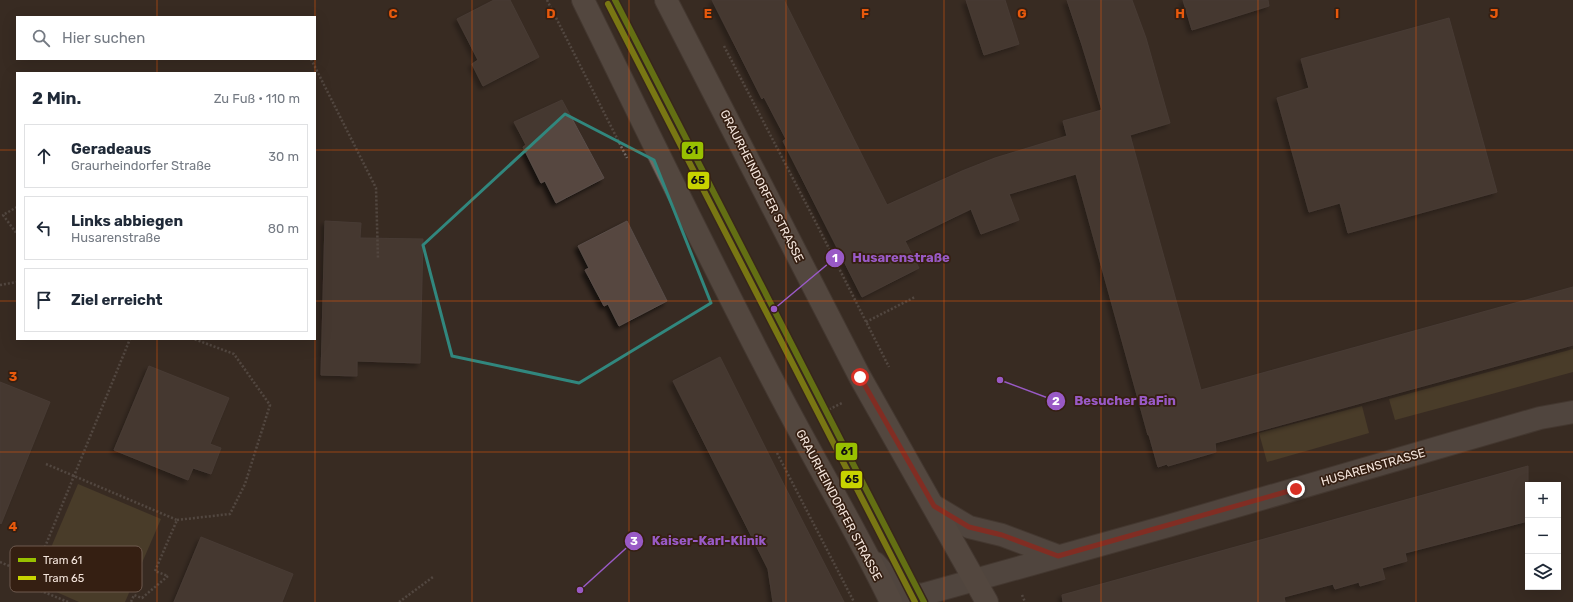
<!DOCTYPE html>
<html lang="de">
<meta charset="utf-8">
<style>
body{margin:0;font-family:Rubik,sans-serif;background:#f6f6f7;color:#1f2937}
.controls{position:absolute;right:12px;bottom:12px;display:grid;overflow:hidden;border-radius:0px;box-shadow:0 4px 16px #0002}
.controls button{width:36px;height:36px;display:grid;place-items:center;padding:0;border:0;border-bottom:1px solid #e0e1e3;background:#fff;color:#1f2937;font:20px sans-serif}
.stop{position:absolute;width:12px;height:12px;margin:-9px;border:3px solid #d93025;border-radius:50%;background:#fff}
.stop.end{background:#d93025;border-color:#fff;box-shadow:0 1px 4px #0008}
.list{margin:0;padding:0;list-style:none}
h2{display:flex;justify-content:space-between;align-items:center;height:52px;margin:0;padding:0 16px;font-size:17px}
h2 small{font-size:13px;font-weight:400;color:#747a83}
.list li{display:grid;grid-template-columns:26px 1fr auto;gap:12px;align-items:center;box-sizing:border-box;height:64px;margin:0 8px 8px;padding:0 8px;border:1px solid #e0e1e3;border-radius:0px}
.list b{display:block;font-size:15px;white-space:nowrap}
.list p{margin:0;font-size:13px;white-space:nowrap;color:#747a83}
.list em{font-size:13px;font-style:normal;color:#747a83}
.icon{flex:none;width:22px;height:22px;fill:none;stroke:currentColor;stroke-width:2;stroke-linecap:round;stroke-linejoin:round}
.map{position:relative;flex:none;width:1573px;height:602px;overflow:hidden}
.search{position:absolute;background:#fff;box-shadow:0 4px 16px #0002;left:16px;top:16px;width:300px;height:44px;display:flex;align-items:center;gap:10px;box-sizing:border-box;padding:0 14px;border-radius:0px;color:#747a83;font-size:15px}
.panel{position:absolute;background:#fff;box-shadow:0 4px 16px #0002;left:16px;top:72px;width:300px;height:268px;border-radius:0px}
.map>svg:first-child{display:block}
.green{fill:#5e5031}
.building{fill:#564741;stroke:#5a4e49;filter:url(#shadow)}
.lines{fill:none;stroke-linecap:round;stroke-linejoin:round}
.minor-casing{stroke:#514640;stroke-width:24}
.secondary-casing{stroke:#514640;stroke-width:24}
.path{stroke:#726964;stroke-width:2.5;stroke-dasharray:2 2;stroke-linecap:butt}
.minor{stroke:#6e655f;stroke-width:22}
.secondary{stroke:#746962;stroke-width:22}
.tram-1-casing{stroke:#351f12;stroke-width:9}
.tram-2-casing{stroke:#351f12;stroke-width:9}
.tram-1{stroke:#98c000;stroke-width:6}
.tram-2{stroke:#c8d300;stroke-width:6}
.route{stroke:#d93025;stroke-width:5}
.marked{fill:none;stroke:#31877e;stroke-width:3;stroke-linejoin:round}
.grid{fill:none;stroke:#e8590c;stroke-width:1;stroke-opacity:0.55}
.labels{text-anchor:middle;stroke-width:3.5;stroke-linejoin:round;paint-order:stroke}
.street-label{font-size:12px;fill:#f4e5dc;stroke:#351f12}
.key{fill:#351f12;stroke:#6e5a4f;stroke-width:1}
.key-label{font-size:11px;fill:#f4e5dc}
.grid-label{font-size:13px;text-anchor:middle;font-weight:bold;fill:#e8590c;stroke:#351f12;stroke-width:3.5;stroke-linejoin:round;paint-order:stroke}
.leader{fill:none;stroke:#995ac6;stroke-width:1.5}
.callout-dot{fill:#995ac6;stroke:#351f12;stroke-width:1.5}
.mark-label{font-size:12px;text-anchor:middle;font-weight:bold;fill:#fff}
.callout-label{font-size:13px;text-anchor:middle;font-weight:bold;fill:#995ac6;stroke:#351f12;stroke-width:3.5;stroke-linejoin:round;paint-order:stroke}
.line-badge{stroke:#351f12;stroke-width:1.5}
.pale-badge-label{font-size:11px;text-anchor:middle;font-weight:bold;fill:#111}
</style>
<div class="map">
<svg width="1573" height="602" viewBox="0 0 1573 602">
<defs>
<filter id="shadow"><feDropShadow dx="-3.5" dy="3.5" stdDeviation="2" flood-color="#0009"/></filter>
</defs>
<rect width="100%" height="100%" fill="#382b23"/>
<!-- green -->
<g class="green">
<polygon points="1573,349 1573,372 1395,420 1389,399"/>
<polygon points="1362,406 1369,433 1267,462 1259,433"/>
<polygon points="78,484 161,519 125,602 79,602 36,583"/>
</g>
<!-- building -->
<g class="building">
<polygon points="494,0 510,0 539,57 483,86 472,64 478,60 457,19"/>
<polygon points="712,0 784,0 887,205 962,171 995,158 1067,136 1063,121 1102,110 1082,45 1067,0 1132,0 1146,38 1170,123 1130,135 1201,390 1573,287 1573,345 1215,443 1216,452 1168,466 1167,464 1158,467 1149,435 1148,435 1076,174 1009,194 1019,220 981,234 971,209 905,241 919,268 862,297 783,141 786,139 764,97 762,99"/>
<polygon points="966,0 1005,0 1019,44 984,55"/>
<polygon points="1183,0 1268,0 1269,6 1192,30"/>
<polygon points="1449,18 1497,192 1348,233 1340,203 1309,212 1277,98 1309,88 1301,59"/>
<polygon points="562,100 604,178 556,203 545,181 541,183 523,147 526,145 514,122"/>
<polygon points="325,221 361,223 360,238 423,239 420,363 357,361 357,376 321,375"/>
<polygon points="627,221 667,301 619,326 608,304 604,306 585,270 589,268 578,246"/>
<polygon points="720,357 782,481 844,602 773,602 768,569 673,381"/>
<polygon points="149,366 229,398 210,444 221,448 211,474 193,468 188,480 114,450"/>
<polygon points="0,382 50,402 1,524 0,523"/>
<polygon points="1528,466 1528,521 1405,553 1407,561 1382,568 1385,579 1360,586 1359,582 1335,589 1333,584 1284,597 1285,602 1063,602 1062,595"/>
<polygon points="201,537 293,574 282,602 174,602"/>
</g>
<g class="lines">
<defs>
<g id="minor">
<polyline points="934,506 969,527 1002,535 1058,556"/>
<polyline points="875,563 899,590 921,595 1168,526 1540,418 1573,412"/>
</g>
<g id="secondary">
<path d="M583,0C646,128 708,257 774,383C812,457 855,527 891,602"/>
<polyline points="666,0 860,377 987,602"/>
</g>
</defs>
<!-- minor casing -->
<use href="#minor" class="minor-casing"/>
<!-- secondary casing -->
<use href="#secondary" class="secondary-casing"/>
<!-- path -->
<g class="path">
<polyline points="547,0 627,158"/>
<polyline points="724,46 813,217 889,367"/>
<polyline points="311,59 376,188 378,259"/>
<polyline points="17,207 3,215 17,234"/>
<polyline points="0,285 17,282"/>
<polyline points="866,322 915,297"/>
<polyline points="822,413 842,403"/>
<polyline points="777,453 854,602"/>
<polyline points="46,464 177,520 155,571 168,576 142,598 134,595 131,602"/>
<polyline points="177,520 230,514 245,484 270,405 234,354 194,339"/>
<polyline points="0,562 33,576"/>
<polyline points="1022,595 1025,602"/>
<polyline points="68,602 29,586 130,339"/>
<polyline points="399,602 433,577"/>
</g>
<!-- minor -->
<use href="#minor" class="minor"/>
<!-- secondary -->
<use href="#secondary" class="secondary"/>
<defs>
<polyline id="tram-1" points="615,0 924,602"/>
<polyline id="tram-2" points="608,4 915,602"/>
</defs>
<!-- tram-1 casing -->
<use href="#tram-1" class="tram-1-casing"/>
<!-- tram-2 casing -->
<use href="#tram-2" class="tram-2-casing"/>
<!-- tram-1 -->
<use href="#tram-1" class="tram-1"/>
<!-- tram-2 -->
<use href="#tram-2" class="tram-2"/>
</g>
<g class="lines">
<!-- route -->
<polyline class="route" points="860,377 934,506 969,527 1002,535 1058,556 1296,489"/>
</g>
<!-- marked area -->
<path d="M0 0H1573V602H0ZM565,114L654,160L711,303L579,383L452,356L423,245Z" fill="#382b23" fill-opacity=".55" fill-rule="evenodd"/>
<path class="marked" d="M565,114L654,160L711,303L579,383L452,356L423,245Z"/>
<!-- grid -->
<path class="grid" d="M157,0V17M315,0V17M472,0V602M629,0V602M786,0V602M944,0V602M1101,0V602M1258,0V602M1416,0V602M157,59V73M315,59V73M0,150H17M315,150H1573M0,301H17M315,301H1573M157,339V602M315,339V602M0,452H1573"/>
<g class="labels">
<!-- street labels -->
<g class="street-label">
<text transform="translate(762 186) rotate(63)" y="4">GRAURHEINDORFER STRASSE</text>
<text transform="translate(1373 467) rotate(-16)" y="4">HUSARENSTRASSE</text>
<text transform="translate(839 505) rotate(62)" y="4">GRAURHEINDORFER STRASSE</text>
</g>
</g>
<!-- legend -->
<rect x="10" y="546" width="132" height="46" rx="6" class="key"/>
<rect x="18" y="558" width="18" height="4" fill="#98c000"/>
<rect x="18" y="576" width="18" height="4" fill="#c8d300"/>
<g class="key-label">
<text x="43" y="564">Tram 61</text>
<text x="43" y="582">Tram 65</text>
</g>
<g class="grid-label">
<text x="393" y="18">C</text>
<text x="551" y="18">D</text>
<text x="708" y="18">E</text>
<text x="865" y="18">F</text>
<text x="1022" y="18">G</text>
<text x="1180" y="18">H</text>
<text x="1337" y="18">I</text>
<text x="1494" y="18">J</text>
<text x="13" y="381">3</text>
<text x="13" y="531">4</text>
</g>
<!-- callouts -->
<path class="leader" d="M774 309L835 258M1000 380L1056 401M580 590L634 541"/>
<g class="callout-dot">
<circle cx="774" cy="309" r="4"/>
<circle cx="1000" cy="380" r="4"/>
<circle cx="580" cy="590" r="4"/>
<circle cx="835" cy="258" r="10"/>
<circle cx="1056" cy="401" r="10"/>
<circle cx="634" cy="541" r="10"/>
</g>
<g class="mark-label">
<text x="835" y="262">1</text>
<text x="1056" y="405">2</text>
<text x="634" y="545">3</text>
</g>
<g class="callout-label">
<text x="901" y="262">Husarenstraße</text>
<text x="1125" y="405">Besucher BaFin</text>
<text x="709" y="545">Kaiser-Karl-Klinik</text>
</g>
<g class="line-badge">
<rect x="681" y="141" width="23" height="19" rx="4" fill="#98c000"/>
<rect x="687" y="171" width="23" height="19" rx="4" fill="#c8d300"/>
<rect x="835" y="442" width="23" height="19" rx="4" fill="#98c000"/>
<rect x="840" y="470" width="23" height="19" rx="4" fill="#c8d300"/>
</g>
<g class="pale-badge-label">
<text x="692" y="154">61</text>
<text x="698" y="184">65</text>
<text x="847" y="455">61</text>
<text x="852" y="483">65</text>
</g>
</svg>
<div class="controls">
<button>+</button>
<button>−</button>
<button><svg class="icon" aria-label="layers" viewBox="0 0 24 24"><path d="M12 4l9 5-9 5-9-5zM3 14l9 5 9-5"/></svg></button>
</div>
<div class="stop" style="left:860px;top:377px"></div>
<div class="stop end" style="left:1296px;top:489px"></div>
<div class="search"><svg class="icon" aria-label="search" viewBox="0 0 24 24"><circle cx="10" cy="10" r="6"/><path d="M15 15l6 6"/></svg>Hier suchen</div>
<section class="panel">
<h2>2 Min.<small>Zu Fuß · 110 m</small></h2>
<ul class="list">
<li><svg class="icon" aria-label="ahead" viewBox="0 0 24 24"><path d="M12 20V5M6 11l6-6 6 6"/></svg><div><b>Geradeaus</b><p>Graurheindorfer Straße</p></div><em>30 m</em></li>
<li><svg class="icon" aria-label="left" viewBox="0 0 24 24"><path d="M17 20v-9H6M10 6l-5 5 5 5"/></svg><div><b>Links abbiegen</b><p>Husarenstraße</p></div><em>80 m</em></li>
<li><svg class="icon" aria-label="arrive" viewBox="0 0 24 24"><path d="M6 21V4h12l-3 4 3 4H6"/></svg><div><b>Ziel erreicht</b></div></li>
</ul>
</section>
</div>
